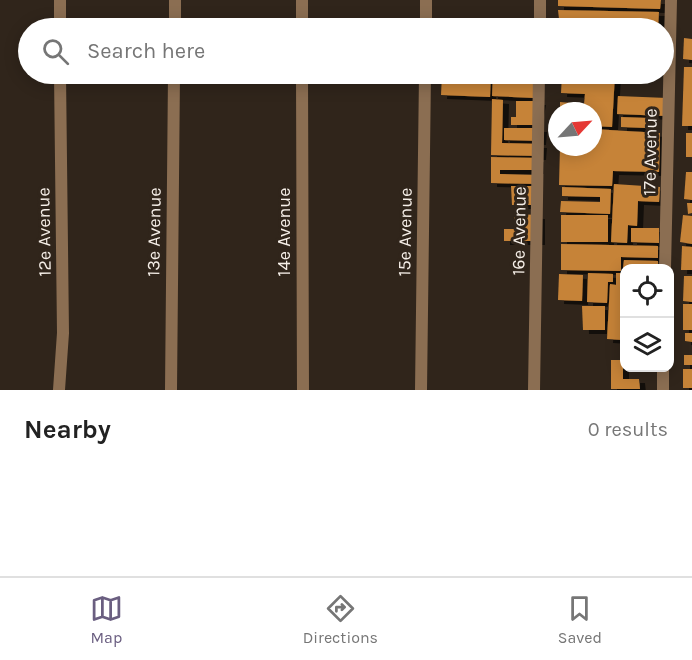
<!DOCTYPE html>
<style>
body{margin:0;font-family:Karla,sans-serif;background:#f2f2f2;color:#222}
.controls{position:absolute;right:18px;bottom:18px;display:grid;overflow:hidden;border-radius:12px;box-shadow:0 3px 15px #0003}
.controls button{width:54px;height:54px;display:grid;place-items:center;padding:0;border:0;border-bottom:2px solid #e0e0e0;background:#fff;color:#222;font:30px sans-serif}
.compass{position:absolute;left:548px;top:102px;width:54px;height:54px;border-radius:50%;background:#fff;box-shadow:0 3px 15px #0003;rotate:64deg}
.list{margin:0;padding:0;list-style:none}
h2{display:flex;justify-content:space-between;align-items:center;height:78px;margin:0;padding:0 24px;font-size:26px}
h2 small{font-size:20px;font-weight:400;color:#767676}
.icon{flex:none;width:33px;height:33px;fill:none;stroke:currentColor;stroke-width:2;stroke-linecap:round;stroke-linejoin:round}
.map{position:relative;flex:none;width:692px;height:390px;overflow:hidden}
.search{position:absolute;background:#fff;box-shadow:0 3px 15px #0003;left:18px;right:18px;top:18px;height:66px;display:flex;align-items:center;gap:15px;box-sizing:border-box;padding:0 21px;border-radius:33px;color:#767676;font-size:22px}
.sheet{height:186px;background:#fff}
nav{display:flex;justify-content:space-around;align-items:center;box-sizing:border-box;height:84px;border-top:2px solid #e0e0e0;background:#fff;font-size:16px;color:#767676}
nav a{display:grid;justify-items:center;gap:3px}
nav .on{color:#6a5e80}
.map>svg:first-child{display:block}
.building{fill:#c68339;filter:url(#shadow)}
.lines{fill:none;stroke-linecap:round;stroke-linejoin:round}
.street{stroke:#8b6e52;stroke-width:12}
.labels{text-anchor:middle;stroke-width:6;stroke-linejoin:round;paint-order:stroke}
.street-label{font-size:18px;fill:#f6efe8;stroke:#30251b}
</style>
<div class="map">
<svg width="692" height="390" viewBox="0 0 692 390">
<defs>
<filter id="shadow"><feDropShadow dx="6" dy="4" stdDeviation="0" flood-color="#0009"/></filter>
</defs>
<rect width="100%" height="100%" fill="#30251b"/>
<!-- building -->
<g class="building">
<polygon points="558,0 661,0 660,9 558,6"/>
<polygon points="558,10 659,12 658,28 628,26 625,28 560,28"/>
<polygon points="684,38 692,39 692,60 683,59"/>
<polygon points="684,67 692,67 692,126 682,126"/>
<polygon points="442,74 491,74 490,97 441,95"/>
<polygon points="493,74 534,74 534,98 492,96"/>
<polygon points="562,74 615,74 612,127 593,126 593,111 560,111 560,102 584,104 585,94 561,93"/>
<polygon points="618,96 667,98 666,116 617,114"/>
<polygon points="492,99 503,100 502,143 541,144 540,156 491,155"/>
<polygon points="516,101 540,101 536,125 511,125 511,117 516,117"/>
<polygon points="621,117 647,118 646,128 621,127"/>
<polygon points="504,128 541,128 540,141 504,140"/>
<polygon points="593,129 660,133 659,172 613,171 612,186 559,185 560,147 593,147"/>
<rect x="686" y="133" width="6" height="24"/>
<polygon points="491,157 538,158 538,170 500,170 500,174 537,175 537,184 491,183"/>
<polygon points="686,172 692,172 692,200 684,199"/>
<polygon points="614,184 660,187 659,202 638,201 637,226 628,225 627,243 611,242"/>
<polygon points="511,186 536,186 536,205 512,205"/>
<polygon points="562,187 611,189 610,214 560,212 561,201 600,202 600,197 562,196"/>
<polygon points="687,203 692,203 692,213 688,214"/>
<polygon points="514,214 539,215 539,241 504,241 504,229 514,229"/>
<rect x="561" y="215" width="47" height="27"/>
<polygon points="683,215 692,216 692,244 680,242"/>
<polygon points="631,228 659,228 659,243 631,242"/>
<polygon points="561,244 658,246 658,258 621,257 621,271 561,270"/>
<polygon points="682,246 692,247 692,270 681,270"/>
<polygon points="624,260 658,261 658,268 623,268"/>
<polygon points="588,273 613,274 613,282 608,282 607,303 587,302"/>
<polygon points="616,273 624,273 622,317 624,317 624,329 623,329 622,340 607,339 610,284 616,285"/>
<polygon points="559,274 583,275 582,301 558,300"/>
<polygon points="684,276 692,276 692,302 683,301"/>
<rect x="683" y="304" width="9" height="26"/>
<polygon points="582,306 605,306 605,330 583,330"/>
<polygon points="685,333 692,333 692,342 685,341"/>
<rect x="684" y="355" width="8" height="10"/>
<polygon points="611,360 623,360 623,379 639,379 640,389 611,389"/>
<rect x="683" y="369" width="9" height="19"/>
</g>
<g class="lines">
<!-- street -->
<g class="street">
<polyline points="60,0 60,28"/>
<polyline points="302,0 302,28"/>
<polyline points="175,28 175,0"/>
<polyline points="426,28 426,0"/>
<polyline points="540,28 540,0"/>
<polyline points="302,74 303,390"/>
<polyline points="665,268 671,0"/>
<polyline points="59,390 63,333 60,74"/>
<polyline points="171,390 174,74"/>
<polyline points="421,390 425,74"/>
<polyline points="534,390 539,74"/>
<polyline points="663,390 663,368"/>
</g>
</g>
<g class="labels">
<!-- street labels -->
<g class="street-label">
<text transform="translate(650 152) rotate(-89)" y="6">17e Avenue</text>
<text transform="translate(519 231) rotate(-89)" y="6">16e Avenue</text>
<text transform="translate(44 232) rotate(-91)" y="6">12e Avenue</text>
<text transform="translate(154 232) rotate(-89)" y="6">13e Avenue</text>
<text transform="translate(284 232) rotate(-90)" y="6">14e Avenue</text>
<text transform="translate(405 232) rotate(-89)" y="6">15e Avenue</text>
</g>
</g>
</svg>
<div class="controls">
<button><svg class="icon" aria-label="locate" viewBox="0 0 24 24"><circle cx="12" cy="12" r="6"/><path d="M12 2v4M12 18v4M2 12h4M18 12h4"/></svg></button>
<button><svg class="icon" aria-label="layers" viewBox="0 0 24 24"><path d="M12 4l9 5-9 5-9-5zM3 14l9 5 9-5"/></svg></button>
</div>
<svg class="compass" viewBox="-18 -18 36 36"><path d="M0-13l5 13h-10z" fill="#e53935"/><path d="M0 13l5-13h-10z" fill="#767676"/></svg>
<div class="search"><svg class="icon" aria-label="search" viewBox="0 0 24 24"><circle cx="10" cy="10" r="6"/><path d="M15 15l6 6"/></svg>Search here</div>
</div>
<section class="sheet">
<h2>Nearby<small>0 results</small></h2>
<ul class="list">
</ul>
</section>
<nav>
<a class="on"><svg class="icon" aria-label="map" viewBox="0 0 24 24"><path d="M3 6l6-2 6 2 6-2v14l-6 2-6-2-6 2zM9 4v14M15 6v14"/></svg>Map</a>
<a><svg class="icon" aria-label="directions" viewBox="0 0 24 24"><path d="M12 3l9 9-9 9-9-9zM9 14v-3h6M13 9l2 2-2 2"/></svg>Directions</a>
<a><svg class="icon" aria-label="saved" viewBox="0 0 24 24"><path d="M7 4h10v16l-5-4-5 4z"/></svg>Saved</a>
</nav>
